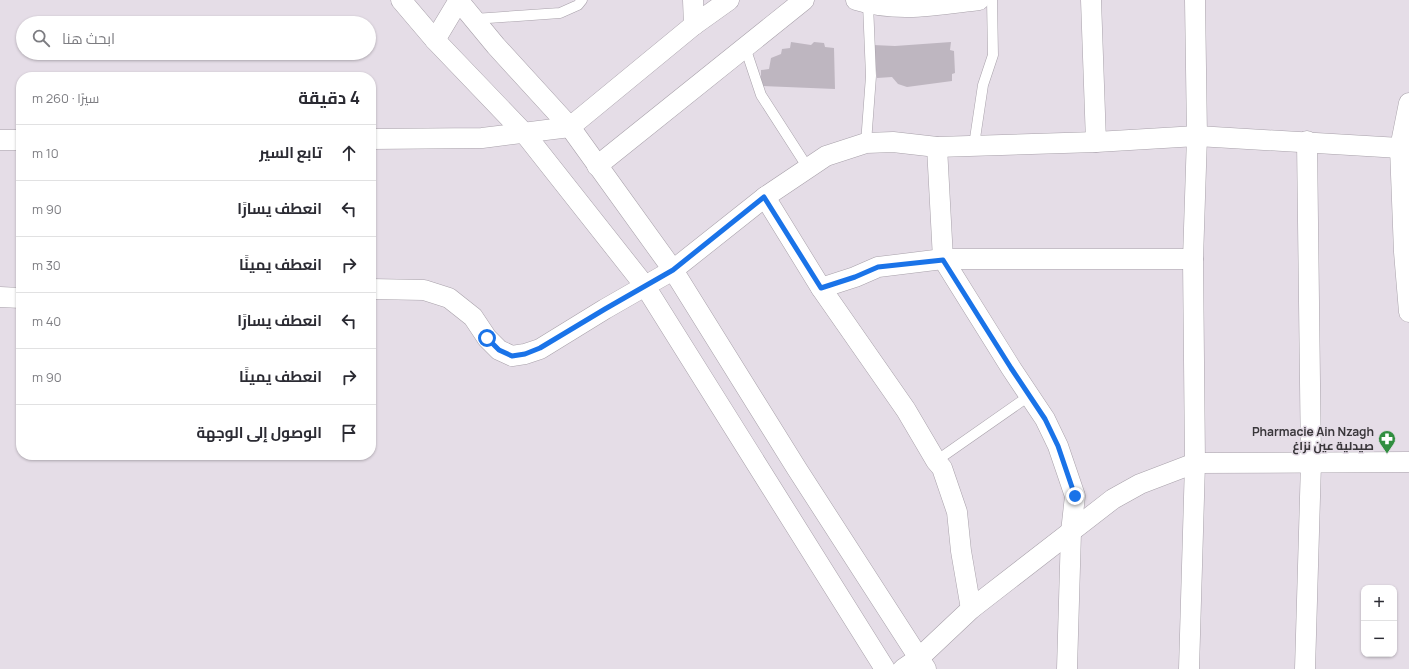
<!DOCTYPE html>
<html lang="ar">
<meta charset="utf-8">
<style>
body{margin:0;font-family:Manrope,Cairo,sans-serif;background:#f7f7f7;color:#2b2b33;direction:rtl}
.controls{position:absolute;right:12px;bottom:12px;display:grid;overflow:hidden;border-radius:8px;box-shadow:0 1px 3px #0004}
.controls button{width:36px;height:36px;display:grid;place-items:center;padding:0;border:0;border-bottom:1px solid #e1e1e2;background:#fff;color:#2b2b33;font:20px sans-serif}
.stop{position:absolute;width:12px;height:12px;margin:-9px;border:3px solid #1a73e8;border-radius:50%;background:#fff}
.stop.end{background:#1a73e8;border-color:#fff;box-shadow:0 1px 4px #0008}
.list{margin:0;padding:0;list-style:none}
h2{display:flex;justify-content:space-between;align-items:center;height:52px;margin:0;padding:0 16px;font-size:17px}
h2 small{font-size:13px;font-weight:400;color:#7c7c81}
.list li{display:grid;grid-template-columns:26px 1fr auto;gap:12px;align-items:center;box-sizing:border-box;height:56px;padding:0 16px;border-top:1px solid #e1e1e2}
.list b{display:block;font-size:15px;white-space:nowrap}
.list em{font-size:13px;font-style:normal;color:#7c7c81}
.icon{flex:none;width:22px;height:22px;fill:none;stroke:currentColor;stroke-width:2;stroke-linecap:round;stroke-linejoin:round}
.map{position:relative;flex:none;width:1409px;height:669px;overflow:hidden;direction:ltr}
.search{position:absolute;background:#fff;box-shadow:0 1px 3px #0004;left:16px;top:16px;width:360px;height:44px;display:flex;align-items:center;gap:10px;box-sizing:border-box;padding:0 14px;border-radius:22px;color:#7c7c81;font-size:15px}
.panel{position:absolute;background:#fff;box-shadow:0 1px 3px #0004;left:16px;top:72px;width:360px;height:388px;border-radius:16px;direction:rtl}
.map>svg:first-child{display:block}
.building{fill:#beb6c0}
.lines{fill:none;stroke-linecap:round;stroke-linejoin:round}
.service-casing{stroke:#a8a1aa;stroke-width:11}
.minor-casing{stroke:#a8a1aa;stroke-width:21}
.service{stroke:#fff;stroke-width:10}
.minor{stroke:#fff;stroke-width:20}
.route{stroke:#1a73e8;stroke-width:5}
.labels{text-anchor:middle;stroke-width:3;stroke-linejoin:round;paint-order:stroke}
.poi-label{font-size:12px;font-weight:bold;fill:#39363a;stroke:#e5dde7;text-anchor:end}
</style>
<div class="map">
<svg width="1409" height="669" viewBox="0 0 1409 669">
<rect width="100%" height="100%" fill="#e5dde7"/>
<!-- building -->
<g class="building">
<polygon points="791,42 811,45 814,42 824,43 825,47 834,48 835,89 761,86 761,70 769,69 771,58 781,54 782,49 790,48"/>
<polygon points="951,42 950,50 954,51 955,73 952,74 952,81 907,87 898,84 892,77 877,78 873,45 895,46"/>
</g>
<g class="lines">
<defs>
<g id="service">
<polyline points="474,19 560,13 578,5 582,0"/>
<polyline points="745,47 761,95 808,168"/>
<polyline points="866,143 871,76 868,4"/>
<polyline points="974,145 983,85 993,55 992,0"/>
<polyline points="936,461 1029,396"/>
</g>
<g id="minor">
<polyline points="401,0 435,40 525,134 645,286 885,669"/>
<polyline points="458,0 496,46 570,127 673,270 797,469 926,669"/>
<polyline points="693,0 694,25 729,0"/>
<path d="M856,0C898,13 936,5 979,0"/>
<polyline points="1091,0 1096,142"/>
<polyline points="435,40 459,0"/>
<polyline points="371,139 482,138 570,127 694,25"/>
<polyline points="0,140 21,140"/>
<polyline points="937,147 943,259 1011,368 1045,419 1058,446 1075,496 1071,532 1067,669"/>
<polyline points="1400,148 1404,252 1409,312"/>
<polyline points="597,166 804,0"/>
<polyline points="765,197 821,288 906,410 936,461 942,468 957,512 961,551 971,609"/>
<polyline points="821,288 855,277 878,267 943,259 1193,259"/>
<polyline points="371,289 424,290 449,298 473,317 487,338 499,350 512,356 525,354 540,349 605,309 673,270 765,197 826,156 866,143 893,142 937,147 1096,142 1197,136 1400,148 1409,103"/>
<polyline points="0,297 21,298"/>
<polyline points="903,669 919,658 971,609 1113,499 1140,484 1195,463 1409,462"/>
<polyline points="1189,669 1195,463 1193,259 1197,136 1195,0"/>
<polyline points="1305,669 1311,463 1307,141"/>
</g>
</defs>
<!-- service casing -->
<use href="#service" class="service-casing"/>
<!-- minor casing -->
<use href="#minor" class="minor-casing"/>
<!-- service -->
<use href="#service" class="service"/>
<!-- minor -->
<use href="#minor" class="minor"/>
</g>
<g class="lines">
<!-- route -->
<polyline class="route" points="487,338 499,350 512,356 525,354 540,348 605,309 673,270 764,197 821,288 855,277 878,267 943,260 1011,368 1045,419 1058,446 1075,496"/>
</g>
<!-- icons -->
<defs>
<symbol id="pharmacy-pin" viewBox="-11 -11 22 30"><path d="M0 17L-7.5 6A9.5 9.5 0 1 1 7.5 6Z" fill="#318e40" stroke="#e5dde7"/><path d="M-2-6h4v4h4v4h-4v4h-4v-4h-4v-4h4Z" fill="#fff"/></symbol>
</defs>
<g fill-rule="evenodd">
<use href="#pharmacy-pin" x="1377" y="429" width="20" height="27"/>
</g>
<g class="labels">
<!-- poi labels -->
<g class="poi-label">
<text x="1374" y="436">Pharmacie Ain Nzagh<tspan x="1374" dy="14">صيدلية عين نزاغ</tspan></text>
</g>
</g>
</svg>
<div class="controls">
<button>+</button>
<button>−</button>
</div>
<div class="stop" style="left:487px;top:338px"></div>
<div class="stop end" style="left:1075px;top:496px"></div>
<div class="search"><svg class="icon" aria-label="search" viewBox="0 0 24 24"><circle cx="10" cy="10" r="6"/><path d="M15 15l6 6"/></svg>ابحث هنا</div>
<section class="panel">
<h2>4 دقيقة<small>سيرًا · 260 m</small></h2>
<ul class="list">
<li><svg class="icon" aria-label="ahead" viewBox="0 0 24 24"><path d="M12 20V5M6 11l6-6 6 6"/></svg><div><b>تابع السير</b></div><em>10 m</em></li>
<li><svg class="icon" aria-label="left" viewBox="0 0 24 24"><path d="M17 20v-9H6M10 6l-5 5 5 5"/></svg><div><b>انعطف يسارًا</b></div><em>90 m</em></li>
<li><svg class="icon" aria-label="right" viewBox="0 0 24 24"><path d="M7 20v-9h11M14 6l5 5-5 5"/></svg><div><b>انعطف يمينًا</b></div><em>30 m</em></li>
<li><svg class="icon" aria-label="left" viewBox="0 0 24 24"><path d="M17 20v-9H6M10 6l-5 5 5 5"/></svg><div><b>انعطف يسارًا</b></div><em>40 m</em></li>
<li><svg class="icon" aria-label="right" viewBox="0 0 24 24"><path d="M7 20v-9h11M14 6l5 5-5 5"/></svg><div><b>انعطف يمينًا</b></div><em>90 m</em></li>
<li><svg class="icon" aria-label="arrive" viewBox="0 0 24 24"><path d="M6 21V4h12l-3 4 3 4H6"/></svg><div><b>الوصول إلى الوجهة</b></div></li>
</ul>
</section>
</div>
